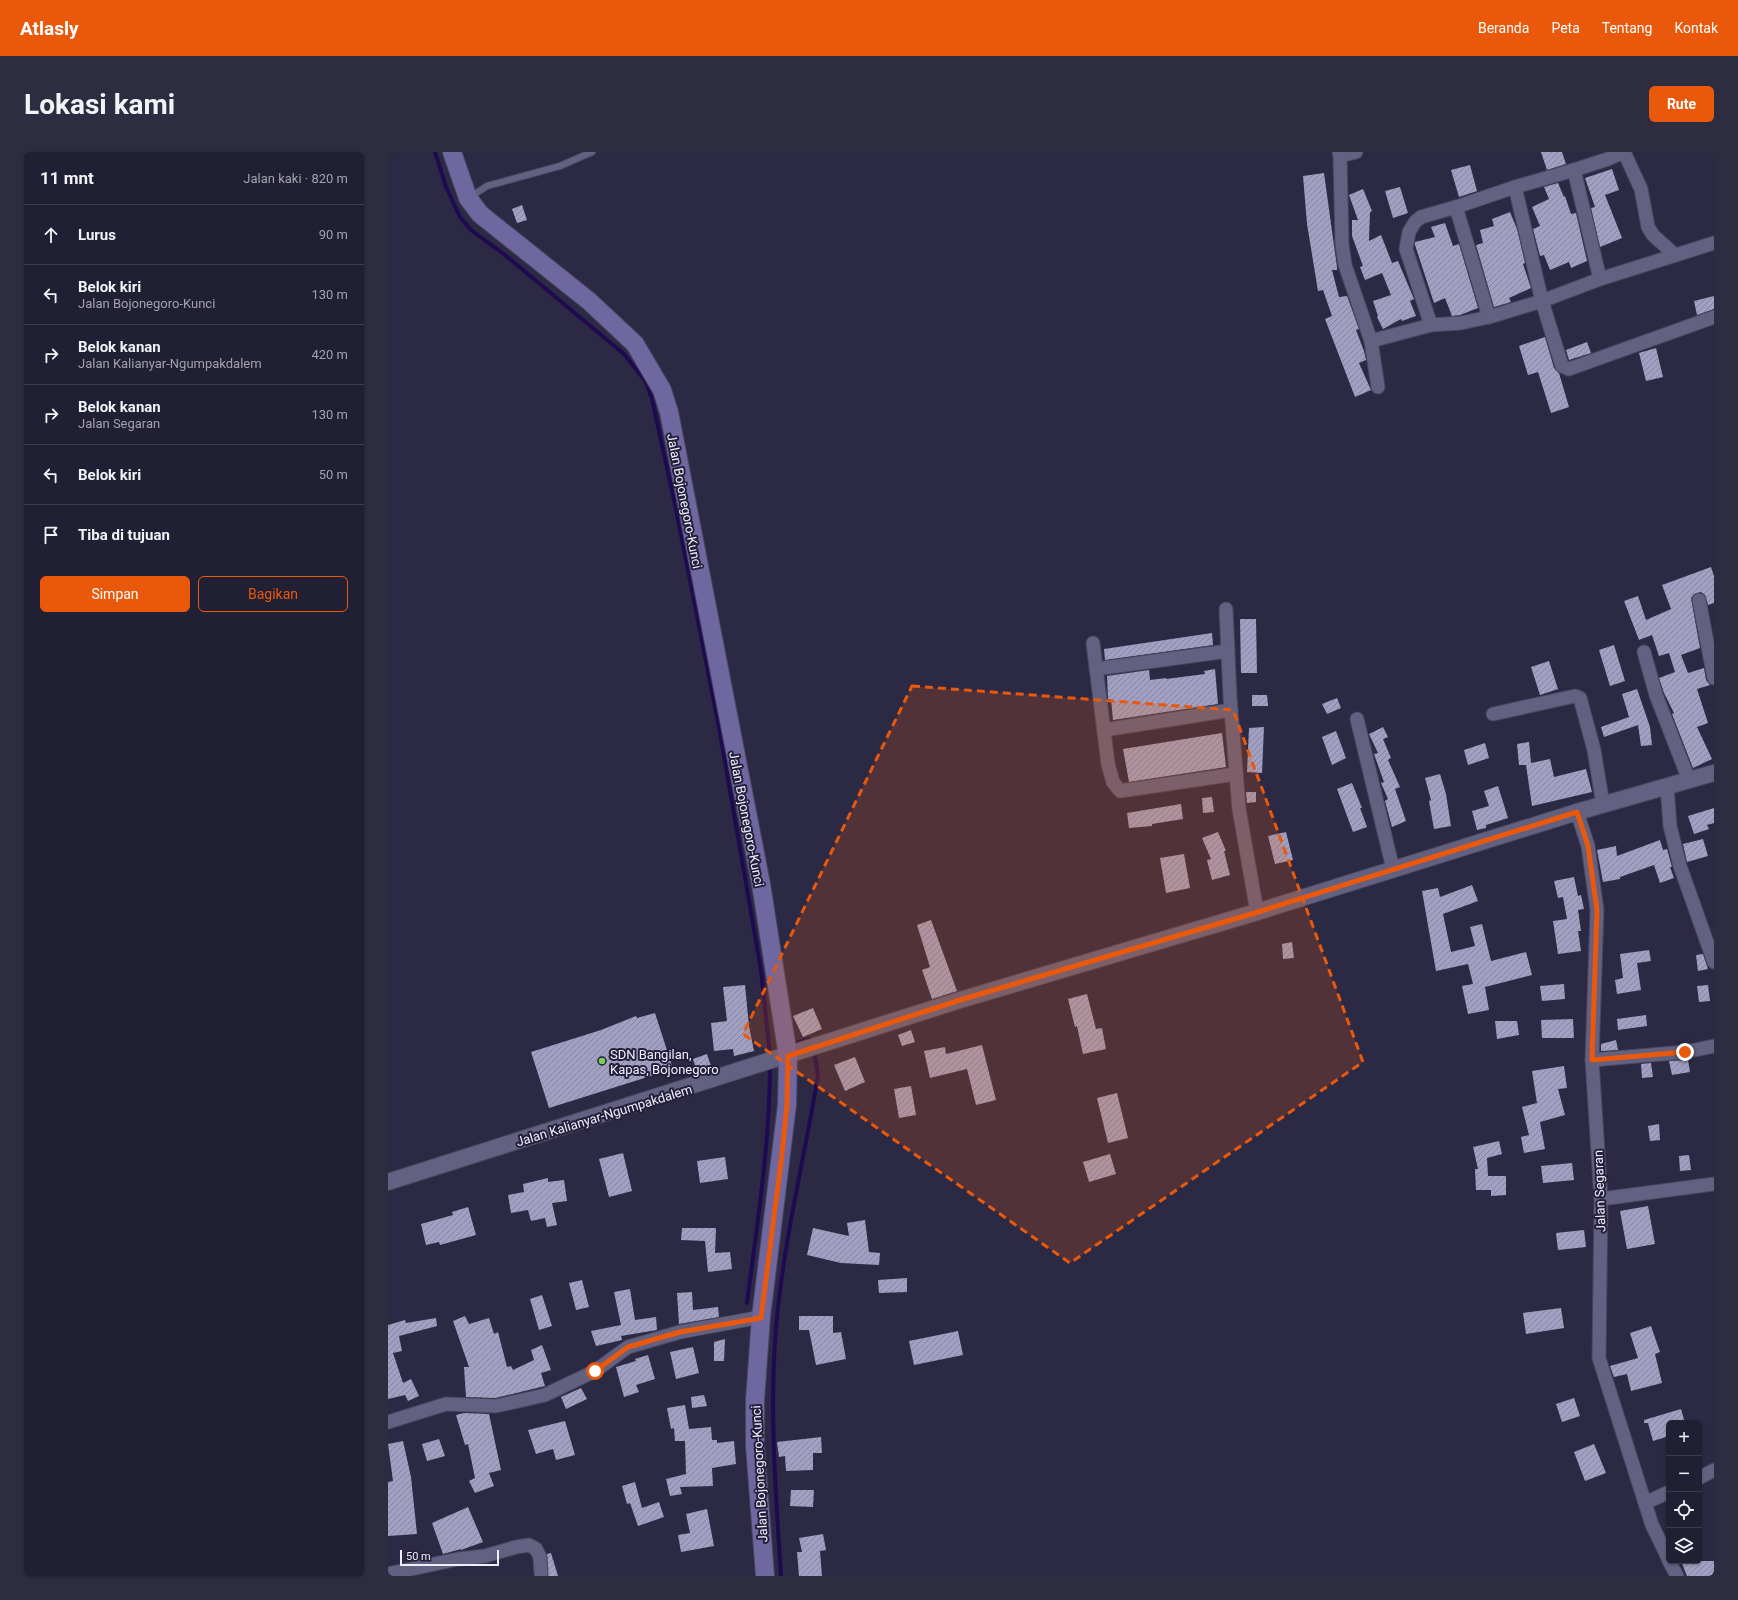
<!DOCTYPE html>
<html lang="id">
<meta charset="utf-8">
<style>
body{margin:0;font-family:Roboto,sans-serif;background:#2d2c40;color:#f1f3f6}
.controls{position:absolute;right:12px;bottom:12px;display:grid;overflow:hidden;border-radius:6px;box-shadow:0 1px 3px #0004}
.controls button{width:36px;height:36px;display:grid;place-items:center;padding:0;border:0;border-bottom:1px solid #3e3d4f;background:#211f34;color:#f1f3f6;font:20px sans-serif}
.scale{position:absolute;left:12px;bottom:10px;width:99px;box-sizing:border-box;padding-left:4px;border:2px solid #efeefd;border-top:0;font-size:11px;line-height:14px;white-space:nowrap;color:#efeefd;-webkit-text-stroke:3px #231f3a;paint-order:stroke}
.stop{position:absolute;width:12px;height:12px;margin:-9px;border:3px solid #ea580c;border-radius:50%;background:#fff}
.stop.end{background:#ea580c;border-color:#fff;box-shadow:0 1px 4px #0008}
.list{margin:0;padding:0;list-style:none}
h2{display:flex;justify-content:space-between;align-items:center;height:52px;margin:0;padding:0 16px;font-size:17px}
h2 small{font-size:13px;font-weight:400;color:#a2a2ac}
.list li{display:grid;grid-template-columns:26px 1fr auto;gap:12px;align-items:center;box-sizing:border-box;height:60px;padding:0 16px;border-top:1px solid #3e3d4f}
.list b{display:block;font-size:15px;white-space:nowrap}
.list p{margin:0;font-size:13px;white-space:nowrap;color:#a2a2ac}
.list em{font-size:13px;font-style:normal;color:#a2a2ac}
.actions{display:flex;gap:8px;padding:12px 16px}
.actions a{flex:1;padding:9px 0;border:1px solid #ea580c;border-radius:6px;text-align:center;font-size:14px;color:#ea580c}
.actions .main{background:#ea580c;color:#fff}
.icon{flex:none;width:22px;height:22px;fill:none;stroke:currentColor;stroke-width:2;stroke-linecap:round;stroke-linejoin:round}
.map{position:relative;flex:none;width:1326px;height:1424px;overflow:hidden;border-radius:6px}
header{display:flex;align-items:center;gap:24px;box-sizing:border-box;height:56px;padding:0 20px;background:#ea580c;color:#fff}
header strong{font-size:19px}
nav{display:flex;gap:22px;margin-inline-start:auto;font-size:14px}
.intro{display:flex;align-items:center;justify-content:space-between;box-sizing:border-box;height:96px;padding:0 24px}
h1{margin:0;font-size:28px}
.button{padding:10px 18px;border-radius:6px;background:#ea580c;color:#fff;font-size:14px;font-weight:700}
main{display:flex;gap:24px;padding:0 24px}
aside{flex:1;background:#211f34;border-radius:6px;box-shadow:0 1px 3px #0004}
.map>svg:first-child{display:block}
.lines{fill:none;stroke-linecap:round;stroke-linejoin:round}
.stream{stroke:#1f0a51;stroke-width:4}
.building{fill:url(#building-hatch)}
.service-casing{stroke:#49465d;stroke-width:8}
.minor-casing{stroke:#49465d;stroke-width:15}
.tertiary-casing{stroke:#49465d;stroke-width:18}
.secondary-casing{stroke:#49465d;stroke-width:20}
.service{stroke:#636181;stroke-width:6}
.minor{stroke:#636181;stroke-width:13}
.tertiary{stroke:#636181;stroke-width:16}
.secondary{stroke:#6e67a0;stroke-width:18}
.route{stroke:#ea580c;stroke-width:5}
.marked{fill:#e8590c;fill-opacity:0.2;stroke:#e8590c;stroke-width:3;stroke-dasharray:8 5;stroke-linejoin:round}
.poi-dot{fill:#7ad156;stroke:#231f3a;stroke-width:1.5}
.labels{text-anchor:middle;stroke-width:4;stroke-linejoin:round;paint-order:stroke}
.street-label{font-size:13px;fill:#efeefd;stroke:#231f3a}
.poi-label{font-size:13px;fill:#efeefd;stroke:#231f3a;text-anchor:start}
</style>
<header>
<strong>Atlasly</strong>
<nav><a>Beranda</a><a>Peta</a><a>Tentang</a><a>Kontak</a></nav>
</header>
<div class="intro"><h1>Lokasi kami</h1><a class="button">Rute</a></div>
<main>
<aside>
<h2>11 mnt<small>Jalan kaki · 820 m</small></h2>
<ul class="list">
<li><svg class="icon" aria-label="ahead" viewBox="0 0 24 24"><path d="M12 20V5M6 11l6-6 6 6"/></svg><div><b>Lurus</b></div><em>90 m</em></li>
<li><svg class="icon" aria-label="left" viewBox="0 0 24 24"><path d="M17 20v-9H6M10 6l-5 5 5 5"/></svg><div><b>Belok kiri</b><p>Jalan Bojonegoro-Kunci</p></div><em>130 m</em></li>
<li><svg class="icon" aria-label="right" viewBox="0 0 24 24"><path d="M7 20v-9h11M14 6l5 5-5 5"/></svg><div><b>Belok kanan</b><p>Jalan Kalianyar-Ngumpakdalem</p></div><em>420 m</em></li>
<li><svg class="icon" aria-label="right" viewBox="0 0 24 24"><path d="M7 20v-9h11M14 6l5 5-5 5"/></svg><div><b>Belok kanan</b><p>Jalan Segaran</p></div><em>130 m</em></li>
<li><svg class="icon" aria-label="left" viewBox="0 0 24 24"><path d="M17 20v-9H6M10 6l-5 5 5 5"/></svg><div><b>Belok kiri</b></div><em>50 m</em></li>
<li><svg class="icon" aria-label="arrive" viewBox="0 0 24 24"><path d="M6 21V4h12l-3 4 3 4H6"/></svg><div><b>Tiba di tujuan</b></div></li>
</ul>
<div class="actions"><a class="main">Simpan</a><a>Bagikan</a></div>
</aside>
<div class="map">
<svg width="1326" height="1424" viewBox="0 0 1326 1424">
<defs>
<pattern id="building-hatch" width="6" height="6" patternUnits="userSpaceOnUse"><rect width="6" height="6" fill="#a1a0c2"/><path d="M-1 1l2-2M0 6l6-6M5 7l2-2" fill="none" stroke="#86859f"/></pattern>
</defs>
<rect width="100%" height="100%" fill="#2c2945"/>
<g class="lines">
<!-- stream -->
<g class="stream">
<polyline points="47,0 58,35 72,65 83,78 117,103 236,202 258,230 264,247 288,357 331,575 373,818 382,904"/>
<polyline points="402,892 422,887 424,891"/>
<path d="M359,1151C369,1072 382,993 382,913"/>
<path d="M393,1424C388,1342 381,1259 388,1177C395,1091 416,1008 430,924L426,898"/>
</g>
</g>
<!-- building -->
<g class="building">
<polygon points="1153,0 1174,0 1178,12 1159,18"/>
<polygon points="1082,13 1089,39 1071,45 1063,18"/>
<polygon points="1224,17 1231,38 1217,43 1234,86 1212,95 1203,56 1207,55 1197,26"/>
<polygon points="936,21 949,115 949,118 944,118 951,145 959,144 971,177 968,178 976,199 978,208 971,211 983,238 967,245 937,167 944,164 935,138 930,139 919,72 915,24"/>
<polygon points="1170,31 1176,45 1177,44 1183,62 1188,61 1199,109 1183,116 1181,110 1162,118 1156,103 1152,104 1145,77 1152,74 1144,55 1161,47 1156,35"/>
<polygon points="1012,35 1020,61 1005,66 997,39"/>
<polygon points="975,37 984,59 982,60 981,89 993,83 1004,111 1010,109 1026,147 1022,149 1028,164 1014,169 1013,167 995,177 989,165 990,164 985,149 1003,143 994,121 977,128 972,115 975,114 964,84 964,68 970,68 961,43"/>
<polygon points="134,53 139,68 129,71 124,57"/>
<polygon points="1122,60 1129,77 1137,111 1135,112 1143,136 1121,146 1123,150 1106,155 1088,93 1095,91 1092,78 1106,74 1104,67"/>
<polygon points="1057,71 1065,94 1071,92 1090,156 1072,163 1064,164 1057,146 1046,151 1027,93 1027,90 1047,85 1043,75"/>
<polygon points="1326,144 1326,157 1309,163 1306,149"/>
<polygon points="1157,185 1166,216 1171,221 1181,255 1163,261 1150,220 1140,223 1131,194"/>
<polygon points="1199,190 1203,201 1181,208 1178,198"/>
<polygon points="1268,196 1275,225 1258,229 1251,201"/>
<polygon points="1323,415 1326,424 1326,451 1320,453 1317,443 1313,440 1306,442 1303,446 1312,496 1293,503 1300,521 1316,516 1318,528 1322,533 1309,537 1320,571 1309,575 1324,607 1305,616 1284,562 1286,561 1276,541 1271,526 1287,520 1281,501 1271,504 1264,483 1251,488 1236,449 1250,444 1258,468 1283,457 1274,433"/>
<polygon points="852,467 868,467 869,521 853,521"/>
<polygon points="824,481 825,493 717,508 716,497"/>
<polygon points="1226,493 1237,529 1222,534 1211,498"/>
<polygon points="1161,509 1170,537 1152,543 1143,515"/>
<polygon points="827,517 830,552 725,568 723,547 720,547 719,524 761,518 762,528 778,526 778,527 817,522 816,519"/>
<polygon points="1249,537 1262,575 1264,593 1253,594 1250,573 1216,585 1213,575 1241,565 1234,542"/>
<polygon points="864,543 879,543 880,554 864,554"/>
<polygon points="949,546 953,556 939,562 934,552"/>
<polygon points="876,575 874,621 859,620 861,576"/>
<polygon points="995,575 1000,585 995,587 1003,606 1000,608 1012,635 1007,637 1018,669 1004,675 997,649 1000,647 993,631 996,630 986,602 990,601 981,582"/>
<polygon points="948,579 958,606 944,613 934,585"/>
<polygon points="834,581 838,615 741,630 735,597"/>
<polygon points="1141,590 1143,611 1162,607 1166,625 1198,617 1204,640 1144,654 1138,613 1131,613 1129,592"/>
<polygon points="1097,591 1101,606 1080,613 1076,598"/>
<polygon points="1052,622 1058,642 1063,674 1046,677 1041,649 1043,648 1037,626"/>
<polygon points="964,631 974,656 972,656 979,675 965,680 949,637"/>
<polygon points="1110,634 1120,666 1098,673 1098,676 1089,678 1084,659 1101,654 1096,639"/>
<polygon points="858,640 868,640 868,650 859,651"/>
<polygon points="824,645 826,660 815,661 814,646"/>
<polygon points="793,652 795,667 764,672 764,674 741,676 739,661"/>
<polygon points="1326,656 1326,671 1319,673 1321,677 1306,682 1300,664"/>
<polygon points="830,680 838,699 836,699 842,723 824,728 819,708 823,707 814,686"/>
<polygon points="898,680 905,708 887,712 880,684"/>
<polygon points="1315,687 1320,704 1299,710 1295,692"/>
<polygon points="1272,688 1275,698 1279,697 1284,715 1282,715 1286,726 1272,731 1266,713 1232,725 1232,727 1215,730 1209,698 1228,694 1229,704"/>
<polygon points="796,702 802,736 778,741 772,706"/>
<polygon points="1186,725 1190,744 1193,743 1196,757 1190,758 1193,779 1190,779 1193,799 1170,802 1165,769 1179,767 1175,745 1170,746 1166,729"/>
<polygon points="1084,733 1090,749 1055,762 1063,800 1087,794 1082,775 1094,772 1103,809 1138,800 1144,823 1097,835 1101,858 1080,862 1074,834 1085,832 1080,812 1048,819 1034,739 1050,736 1052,745"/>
<polygon points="543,768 569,839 544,847 534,818 542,815 529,773"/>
<polygon points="904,790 906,806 895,807 894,792"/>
<polygon points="1261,798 1263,809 1249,811 1253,838 1229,842 1227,828 1235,826 1232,802"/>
<polygon points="1315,802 1320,817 1310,819 1308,803"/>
<polygon points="1176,832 1177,847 1154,849 1152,834"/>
<polygon points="357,833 361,874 366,899 346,904 345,897 326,899 323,871 339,869 335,835"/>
<polygon points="1320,833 1322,849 1311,850 1309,834"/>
<polygon points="699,842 708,877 714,876 718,897 695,902 689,874 687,875 680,847"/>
<polygon points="425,856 434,877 415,885 405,864"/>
<polygon points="267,861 285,917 161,956 143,900 213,878 248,864 249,866"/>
<polygon points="1258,863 1259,874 1230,878 1229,867"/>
<polygon points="1185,867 1186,886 1154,886 1153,868"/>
<polygon points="1107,869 1129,869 1131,883 1109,887"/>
<polygon points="523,878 527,890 514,894 510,883"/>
<polygon points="1228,888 1230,898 1213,899 1213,892"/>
<polygon points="594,893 608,948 588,953 579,917 542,926 536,899 557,895 558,902"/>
<polygon points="319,902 324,917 309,921 305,907"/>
<polygon points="467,905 477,930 457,939 446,913"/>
<polygon points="1300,908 1302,920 1284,923 1281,909"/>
<polygon points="1263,911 1265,925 1254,926 1253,912"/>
<polygon points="1176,914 1179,936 1170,937 1177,963 1152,970 1157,997 1136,1001 1133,985 1141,983 1134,955 1149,951 1144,919"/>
<polygon points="523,934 528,963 511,966 506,937"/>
<polygon points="729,941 740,986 720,991 709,946"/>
<polygon points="1271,972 1272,988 1262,989 1260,974"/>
<polygon points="1111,989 1114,1002 1099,1006 1100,1024 1118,1024 1118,1043 1103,1044 1103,1038 1088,1038 1087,1017 1090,1017 1085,995"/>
<polygon points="235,1001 244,1039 221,1045 211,1007"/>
<polygon points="722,1002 728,1022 701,1030 695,1010"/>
<polygon points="1301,1003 1303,1018 1292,1019 1291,1004"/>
<polygon points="337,1005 340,1027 312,1031 309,1009"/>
<polygon points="1184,1011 1186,1028 1155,1031 1153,1014"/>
<polygon points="160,1026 160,1030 176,1028 179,1049 164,1051 169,1073 159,1075 157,1066 143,1069 140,1058 123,1061 120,1043 136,1040 135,1032"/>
<polygon points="1260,1054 1267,1092 1239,1097 1232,1059"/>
<polygon points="80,1055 88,1083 52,1093 51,1090 38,1093 33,1072 65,1063 64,1060"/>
<polygon points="477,1068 481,1100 492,1101 491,1113 453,1111 419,1103 425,1076 461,1084 459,1071"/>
<polygon points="294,1076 328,1076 327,1101 342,1100 344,1117 320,1120 317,1089 293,1088"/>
<polygon points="1196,1078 1198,1095 1170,1098 1168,1081"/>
<polygon points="519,1126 519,1140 491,1141 490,1128"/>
<polygon points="194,1128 201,1155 188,1158 181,1131"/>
<polygon points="242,1137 247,1168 268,1165 269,1178 233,1184 234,1188 208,1194 203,1179 233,1173 226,1140"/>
<polygon points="304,1140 305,1158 330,1155 331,1165 291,1172 289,1141"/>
<polygon points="154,1143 164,1174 151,1178 142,1147"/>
<polygon points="1173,1156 1176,1176 1138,1182 1135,1161"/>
<polygon points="77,1164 81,1172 101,1166 106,1182 110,1180 119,1215 123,1214 125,1218 146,1208 143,1198 154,1193 163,1218 153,1221 157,1234 107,1246 78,1245 76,1215 81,1215 65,1169"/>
<polygon points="411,1164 445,1164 445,1181 453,1180 458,1207 428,1213 421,1178 411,1178"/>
<polygon points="48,1166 49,1174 11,1184 14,1199 5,1201 15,1231 23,1227 31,1244 20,1249 17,1243 0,1247 0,1173 17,1168 18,1171"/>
<polygon points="1263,1174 1272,1200 1267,1202 1274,1231 1243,1239 1239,1222 1226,1225 1222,1214 1250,1206 1242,1181"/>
<polygon points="570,1179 575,1203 526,1213 521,1189"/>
<polygon points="337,1187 336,1209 326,1209 326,1190"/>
<polygon points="305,1195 311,1221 288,1227 282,1200"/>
<polygon points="260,1203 267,1227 248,1233 251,1240 236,1245 228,1215 248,1209 247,1207"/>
<polygon points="193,1236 199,1247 178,1257 173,1245"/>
<polygon points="316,1243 319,1254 304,1256 303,1245"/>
<polygon points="1186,1246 1192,1264 1174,1270 1168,1252"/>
<polygon points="297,1253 301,1277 323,1275 324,1288 329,1288 329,1291 346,1289 348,1312 324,1316 325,1334 292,1335 294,1342 282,1344 278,1327 298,1322 297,1289 287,1289 286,1276 283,1277 279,1256"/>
<polygon points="1293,1257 1297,1271 1281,1271 1281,1284 1265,1289 1260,1271 1256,1271 1256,1268"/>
<polygon points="76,1261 101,1262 113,1318 101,1321 106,1334 87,1341 81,1329 87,1326 80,1292 77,1293 68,1263"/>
<polygon points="177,1269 187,1303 168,1308 165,1297 148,1302 140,1278"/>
<polygon points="433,1285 434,1301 425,1301 425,1318 398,1319 397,1304 391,1305 389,1290"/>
<polygon points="51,1287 57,1304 39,1309 34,1292"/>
<polygon points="15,1289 23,1325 29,1382 0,1384 0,1330 5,1329 0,1292"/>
<polygon points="1206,1292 1218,1321 1197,1329 1186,1300"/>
<polygon points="247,1330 254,1356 271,1350 276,1365 250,1374 242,1351 239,1352 234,1334"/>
<polygon points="403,1338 426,1338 425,1355 402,1354"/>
<polygon points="80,1355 95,1390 73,1398 73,1397 55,1402 44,1371"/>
<polygon points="319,1357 326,1394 293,1400 290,1383 302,1381 298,1362"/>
<polygon points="435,1382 438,1398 432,1399 434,1424 411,1424 409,1400 414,1400 411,1386"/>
<polygon points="163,1401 170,1424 160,1424 159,1402"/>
<polygon points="1293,1409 1326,1409 1326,1424 1299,1424"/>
</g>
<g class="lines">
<defs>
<polyline id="service" points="82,45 99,34 172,14 204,0"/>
<g id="minor">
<polyline points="951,0 952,4 968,0"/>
<polyline points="1236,0 1253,37 1260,75 1265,83 1287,103"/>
<polyline points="952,4 954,92 957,113 983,189 1043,173 1073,171 1101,165 1154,149 1212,127 1326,91"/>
<polyline points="1186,18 1220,7 1236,0"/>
<polyline points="1212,127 1186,18 1127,35 1154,149 1174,214 1181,217 1326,165"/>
<polyline points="1101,165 1068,55 1127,35"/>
<polyline points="1043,173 1018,97 1021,80 1027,70 1033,65 1068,55"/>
<polyline points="983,189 990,235"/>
<polyline points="1311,448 1326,526"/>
<polyline points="838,457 842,545 851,657 869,760"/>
<polyline points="705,491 720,612 725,630 732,639 848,622"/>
<polyline points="1256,500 1268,543 1301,628"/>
<polyline points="708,517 840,499"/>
<polyline points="1105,562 1187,544 1192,546 1206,598 1215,653"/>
<polyline points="969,567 1005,717"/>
<polyline points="716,578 843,558"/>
<polyline points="1279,634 1282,674 1292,714 1326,810"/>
<polyline points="1189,660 1200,694 1209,758 1204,908 1213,1047 1211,1206 1264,1373 1281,1408"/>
<polyline points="1204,908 1297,900 1326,894"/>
<polyline points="1213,1047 1326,1032"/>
<polyline points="0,1270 58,1252 108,1254 157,1243 207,1219 240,1195 292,1180 373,1165"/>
<polyline points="1311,1326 1326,1318"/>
<polyline points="1257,1351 1281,1340"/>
<polyline points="1281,1409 1289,1424"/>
<polyline points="0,1422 70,1407 97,1404 128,1395 141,1393 148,1397 152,1405 153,1421"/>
</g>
<polyline id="tertiary" points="0,1030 572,848 869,760 1189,660 1326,621"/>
<polyline id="secondary" points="64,0 80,46 92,62 201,149 247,192 274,238 281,260 373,732 400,904 399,953 373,1165 367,1248 367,1294 377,1424"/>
</defs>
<!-- service casing -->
<use href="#service" class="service-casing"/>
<!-- minor casing -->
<use href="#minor" class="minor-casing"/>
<!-- tertiary casing -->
<use href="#tertiary" class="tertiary-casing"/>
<!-- secondary casing -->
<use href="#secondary" class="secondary-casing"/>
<!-- service -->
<use href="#service" class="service"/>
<!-- minor -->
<use href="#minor" class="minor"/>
<!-- tertiary -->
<use href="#tertiary" class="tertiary"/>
<!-- secondary -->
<use href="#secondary" class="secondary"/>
</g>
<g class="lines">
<!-- route -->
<polyline class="route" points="207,1219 240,1195 292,1180 373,1166 394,1002 399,953 400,904 572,848 870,760 1189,660 1200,694 1209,758 1204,908 1297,900"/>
</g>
<!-- marked area -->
<path class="marked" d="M524,534L845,558L975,910L682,1111L355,882Z"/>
<!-- markers -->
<circle class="poi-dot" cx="214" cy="909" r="4"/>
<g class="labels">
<!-- street labels -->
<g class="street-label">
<text transform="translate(297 349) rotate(79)" y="5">Jalan Bojonegoro-Kunci</text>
<text transform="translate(359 667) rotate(79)" y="5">Jalan Bojonegoro-Kunci</text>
<text transform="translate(216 963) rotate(-17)" y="5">Jalan Kalianyar-Ngumpakdalem</text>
<text transform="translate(1211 1039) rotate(-92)" y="5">Jalan Segaran</text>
<text transform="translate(371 1322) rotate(-93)" y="5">Jalan Bojonegoro-Kunci</text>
</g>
<!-- poi labels -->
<g class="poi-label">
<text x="222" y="907">SDN Bangilan,<tspan x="222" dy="15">Kapas, Bojonegoro</tspan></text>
</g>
</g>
</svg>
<div class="controls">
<button>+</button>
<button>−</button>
<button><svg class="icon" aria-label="locate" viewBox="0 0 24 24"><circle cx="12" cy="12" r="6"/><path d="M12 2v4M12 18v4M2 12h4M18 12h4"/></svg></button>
<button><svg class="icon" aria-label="layers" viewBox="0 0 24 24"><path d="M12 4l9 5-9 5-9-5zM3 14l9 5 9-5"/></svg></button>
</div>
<div class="scale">50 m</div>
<div class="stop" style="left:207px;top:1219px"></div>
<div class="stop end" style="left:1297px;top:900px"></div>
</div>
</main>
